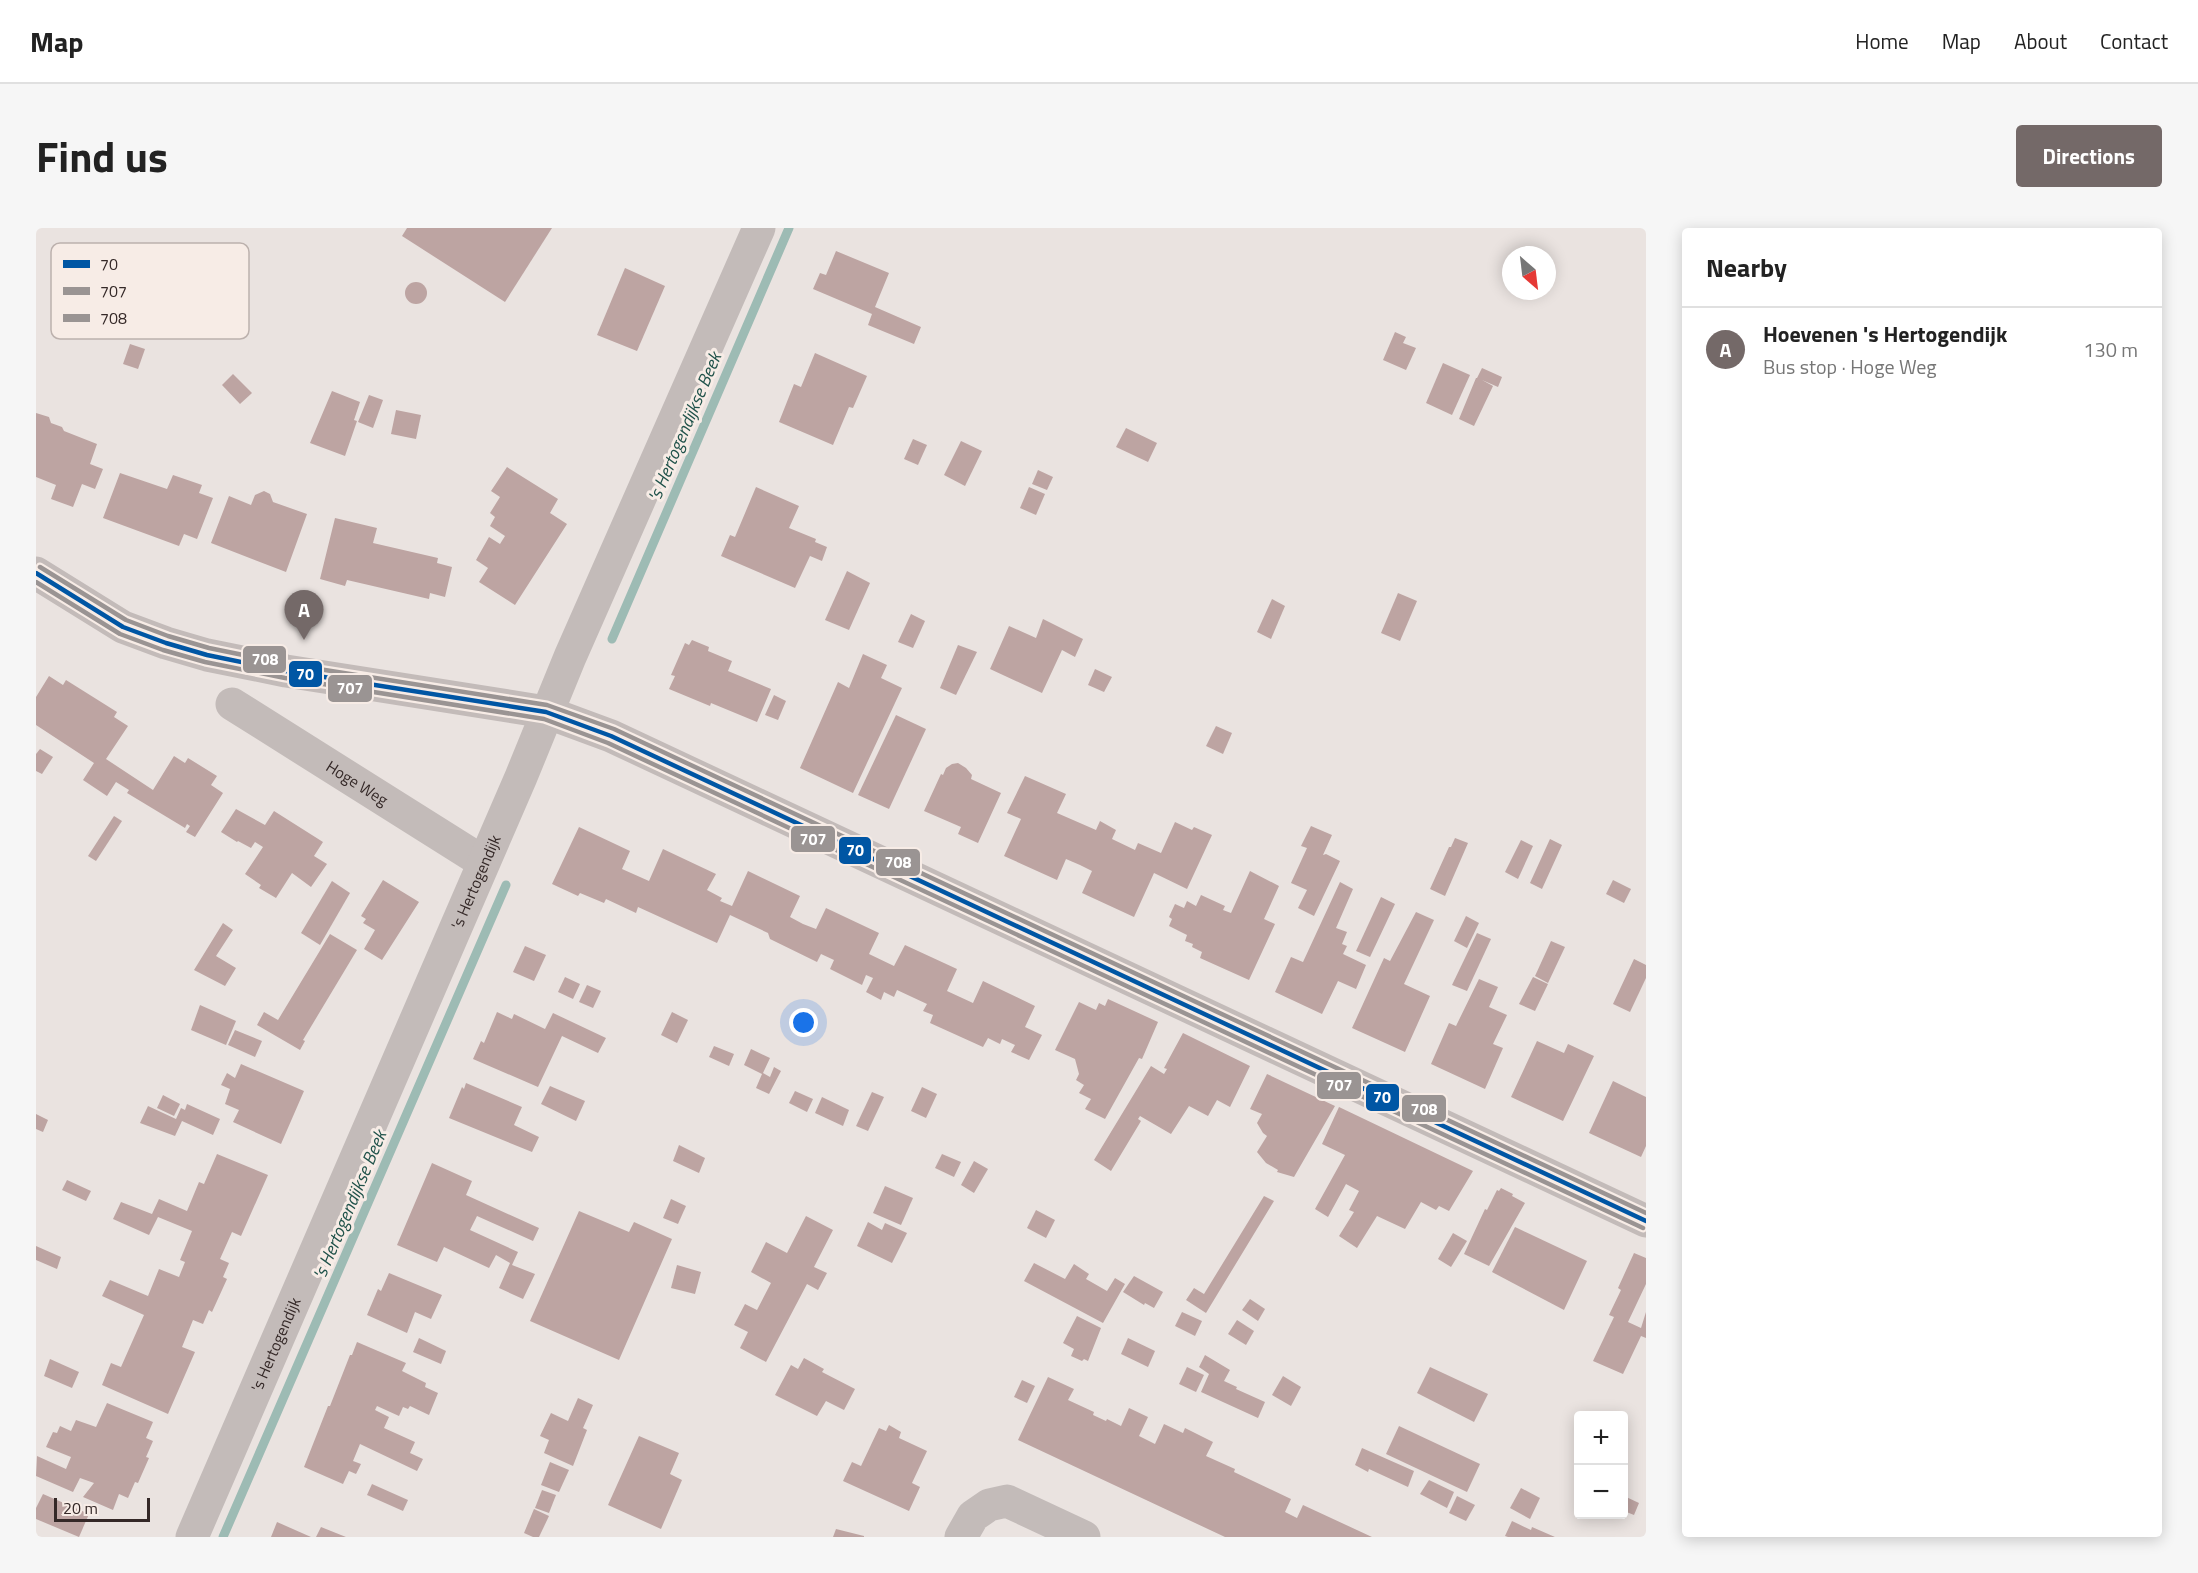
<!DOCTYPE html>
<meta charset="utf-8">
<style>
body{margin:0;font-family:"Titillium Web",sans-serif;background:#f6f6f6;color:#222}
.controls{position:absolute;right:18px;bottom:18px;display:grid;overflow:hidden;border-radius:6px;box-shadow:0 3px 15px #0003}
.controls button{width:54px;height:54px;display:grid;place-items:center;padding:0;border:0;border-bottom:2px solid #e0e0e0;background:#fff;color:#222;font:30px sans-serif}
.compass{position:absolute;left:1466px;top:18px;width:54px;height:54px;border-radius:50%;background:#fff;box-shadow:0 3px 15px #0003;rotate:152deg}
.scale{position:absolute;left:18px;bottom:15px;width:96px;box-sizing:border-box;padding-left:6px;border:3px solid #342827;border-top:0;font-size:16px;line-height:21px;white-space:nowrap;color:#342827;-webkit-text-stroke:4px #f7ece6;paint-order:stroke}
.you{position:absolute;left:768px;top:795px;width:21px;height:21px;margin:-15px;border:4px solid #fff;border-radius:50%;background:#1a73e8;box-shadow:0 0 0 9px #1a73e833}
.badge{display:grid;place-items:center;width:39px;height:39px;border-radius:50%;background:#746968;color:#fff;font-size:20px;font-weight:700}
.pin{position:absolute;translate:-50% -50px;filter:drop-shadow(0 2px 3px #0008)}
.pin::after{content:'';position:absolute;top:32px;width:21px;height:18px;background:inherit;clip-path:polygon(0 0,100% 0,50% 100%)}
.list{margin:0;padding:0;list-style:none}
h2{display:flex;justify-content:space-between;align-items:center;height:78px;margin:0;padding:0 24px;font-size:26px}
h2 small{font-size:20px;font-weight:400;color:#767676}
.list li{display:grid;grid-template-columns:39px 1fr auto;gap:18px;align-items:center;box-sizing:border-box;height:84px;padding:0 24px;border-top:2px solid #e0e0e0}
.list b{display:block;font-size:22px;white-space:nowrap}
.list p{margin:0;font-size:20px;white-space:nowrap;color:#767676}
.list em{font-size:20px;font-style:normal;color:#767676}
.map{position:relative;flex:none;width:1610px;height:1309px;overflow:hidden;border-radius:6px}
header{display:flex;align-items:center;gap:36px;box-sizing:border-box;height:84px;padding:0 30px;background:#fff;border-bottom:2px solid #e0e0e0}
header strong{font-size:28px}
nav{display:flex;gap:33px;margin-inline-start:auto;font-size:21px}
.intro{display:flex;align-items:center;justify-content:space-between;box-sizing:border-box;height:144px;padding:0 36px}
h1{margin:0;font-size:42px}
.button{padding:15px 27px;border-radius:6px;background:#746968;color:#fff;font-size:21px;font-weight:700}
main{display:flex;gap:36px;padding:0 36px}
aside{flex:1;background:#fff;border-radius:6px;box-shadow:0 3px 15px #0003}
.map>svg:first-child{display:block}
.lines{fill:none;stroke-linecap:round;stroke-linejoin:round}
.stream{stroke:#9dbbb4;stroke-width:9}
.building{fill:#bda4a2}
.minor{stroke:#c3bbb9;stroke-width:33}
.bus-1-casing{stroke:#f7ece6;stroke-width:9}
.bus-2-casing{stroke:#f7ece6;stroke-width:9}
.bus-3-casing{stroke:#f7ece6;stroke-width:9}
.bus-1{stroke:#0056a4;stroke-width:4.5}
.bus-2{stroke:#9a9493;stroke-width:4.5}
.bus-3{stroke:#9a9493;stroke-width:4.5}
.labels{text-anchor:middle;stroke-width:6;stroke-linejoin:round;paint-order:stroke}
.street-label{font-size:16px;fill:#342827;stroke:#f7ece6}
.water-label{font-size:18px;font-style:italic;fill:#20524a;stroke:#f7ece6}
.key{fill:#f7ece6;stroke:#bcb1ad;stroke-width:1.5}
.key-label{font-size:16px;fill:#342827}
.line-badge{stroke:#f7ece6;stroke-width:2}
.badge-label{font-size:16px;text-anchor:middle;font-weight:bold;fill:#fff}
</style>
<header>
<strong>Map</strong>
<nav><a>Home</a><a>Map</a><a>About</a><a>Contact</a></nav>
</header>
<div class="intro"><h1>Find us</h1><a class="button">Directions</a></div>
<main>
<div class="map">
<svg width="1610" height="1309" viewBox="0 0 1610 1309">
<rect width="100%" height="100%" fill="#eae3e0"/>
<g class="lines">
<!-- stream -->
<g class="stream">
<polyline points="576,411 753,0"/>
<polyline points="187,1309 470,657"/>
</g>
</g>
<!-- building -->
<g class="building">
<polygon points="371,0 516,0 469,74 366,8"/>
<polygon points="800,23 853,45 839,79 885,99 878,116 832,97 836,86 777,61 784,45 790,47"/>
<polygon points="589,40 629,58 601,123 561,107"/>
<circle cx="380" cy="65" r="11"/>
<polygon points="1359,104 1370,109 1367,115 1380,120 1370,142 1347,132"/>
<polygon points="94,116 109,121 102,141 87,136"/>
<polygon points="779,125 831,148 817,180 813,179 797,217 743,194 758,156 765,159"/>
<polygon points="1407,135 1434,147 1416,187 1390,175"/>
<polygon points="1446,140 1466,149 1462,159 1446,152 1457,158 1438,198 1423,191 1440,150 1441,150"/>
<polygon points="197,146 216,165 204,176 186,157"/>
<polygon points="296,163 324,174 318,192 321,193 309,228 274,215"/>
<polygon points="333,167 347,172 337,200 322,194"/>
<polygon points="360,182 385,187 380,211 355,206"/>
<polygon points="0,185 13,189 15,195 26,199 28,203 61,216 54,236 67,241 59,261 46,256 37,279 15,271 20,257 0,249"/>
<polygon points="1090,200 1121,215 1112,234 1080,219"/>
<polygon points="877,211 891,217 882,237 868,231"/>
<polygon points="925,213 946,223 929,258 908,247"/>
<polygon points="471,239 522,271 514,285 531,296 479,377 443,354 452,340 440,332 453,309 464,316 469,308 454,298 459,289 454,285 464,269 455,263"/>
<polygon points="1002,242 1017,249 1011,262 996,256"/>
<polygon points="84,245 131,261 137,247 166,257 163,265 177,270 161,311 148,306 143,318 67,290"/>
<polygon points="720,259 763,278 753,300 780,311 779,314 791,319 786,333 774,328 759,360 685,328 694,307 699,309"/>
<polygon points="993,259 1009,266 1000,287 984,280"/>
<polygon points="228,263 234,266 237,274 271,286 250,344 175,315 193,268 215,277 219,267"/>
<polygon points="299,290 341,300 337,315 402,330 401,335 416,339 409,369 394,365 393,371 311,352 309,358 284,351"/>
<polygon points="811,343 834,355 813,402 789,392"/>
<polygon points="1362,365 1381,373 1364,413 1345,405"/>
<polygon points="1236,371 1249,378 1235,411 1221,404"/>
<polygon points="875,386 889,393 877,420 862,414"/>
<polygon points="1007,391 1047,411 1039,429 1026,422 1006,465 954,441 973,398 1000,410"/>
<polygon points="656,412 673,419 672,423 696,433 692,443 735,461 721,494 675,475 674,478 633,461 639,448 635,447 649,415 653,417"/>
<polygon points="922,417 941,424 920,467 904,460"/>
<polygon points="827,426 851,437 845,450 866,460 817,565 764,540 802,454 813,460"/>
<polygon points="1059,441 1076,449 1068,464 1052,457"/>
<polygon points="13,448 27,457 30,452 81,484 78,489 92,498 70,531 117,562 138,528 149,535 152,530 181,548 175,557 187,565 159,609 150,604 154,598 151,596 149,600 91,565 93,562 80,554 71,568 47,552 58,535 0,497 0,469"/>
<polygon points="738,467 750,473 742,492 729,487"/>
<polygon points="860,487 890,501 853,581 822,567"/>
<polygon points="1180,498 1196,505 1187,526 1170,518"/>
<polygon points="4,521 17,529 6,546 0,543 0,526"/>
<polygon points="922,535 930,540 936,547 935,551 965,565 942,615 922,606 925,599 888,583 905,546 907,547 910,540 916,536"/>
<polygon points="989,548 1030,566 1021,585 1060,602 1064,593 1080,602 1076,611 1099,622 1102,615 1125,625 1139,594 1156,602 1158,599 1176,607 1151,661 1118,645 1098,689 1046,665 1056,643 1044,637 1030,631 1021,652 968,628 985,591 971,585"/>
<polygon points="200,581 229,597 238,583 287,614 278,628 291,636 275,659 256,645 240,670 223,660 225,657 209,646 227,619 219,614 215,620 202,613 201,614 185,604"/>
<polygon points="78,588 86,593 60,633 52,628"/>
<polygon points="1275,598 1296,607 1287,627 1290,626 1304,633 1278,688 1262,680 1271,662 1255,655 1271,620 1265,618"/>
<polygon points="543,599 594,623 586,641 613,653 627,621 680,646 671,662 686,670 684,673 696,678 712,643 764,668 754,689 767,696 780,701 790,680 843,705 833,726 858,738 869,717 921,741 911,763 937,775 947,753 999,778 989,799 1006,807 993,832 975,824 979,817 966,811 964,816 952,810 947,819 894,795 897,787 887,783 891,776 861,762 858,769 848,764 845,772 830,764 837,750 830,747 826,757 794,741 798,732 785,726 781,734 734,711 732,705 694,687 681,715 602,679 600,685 570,671 568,675 544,665 542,668 516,656"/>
<polygon points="1419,610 1432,615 1409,668 1394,661 1413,619 1415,619"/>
<polygon points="1514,611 1526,617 1506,661 1494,655"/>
<polygon points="1485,612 1497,618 1482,651 1469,644"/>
<polygon points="1214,643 1243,658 1228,691 1239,696 1213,752 1164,730 1166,724 1156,719 1157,716 1149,713 1151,707 1133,698 1136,691 1133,689 1139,676 1148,680 1151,673 1160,678 1165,667 1189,678 1187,682 1195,685"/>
<polygon points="347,652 383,674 346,732 328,721 339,702 327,695 330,691 325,688"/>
<polygon points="1577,652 1595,661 1588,675 1570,666"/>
<polygon points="296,653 314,665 284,717 265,705"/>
<polygon points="1304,654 1317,661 1300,700 1311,704 1306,716 1311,718 1307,726 1330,737 1320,761 1302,753 1286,786 1239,764 1255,729 1267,734"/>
<polygon points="1345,669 1359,676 1334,729 1320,723"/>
<polygon points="1380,684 1398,692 1368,756 1394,768 1369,824 1316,800 1348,730 1354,733"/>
<polygon points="1430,688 1443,695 1431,720 1418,713"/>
<polygon points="187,695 197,702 180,728 200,740 189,758 158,742"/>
<polygon points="1441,705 1455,711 1431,763 1416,757"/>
<polygon points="294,706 321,722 267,812 269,813 264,822 221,797 228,784 242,792"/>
<polygon points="1515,713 1529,719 1512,755 1499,748"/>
<polygon points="489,718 510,727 498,753 477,744"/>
<polygon points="1598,731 1610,737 1610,750 1594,784 1577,776"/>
<polygon points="529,749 544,756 537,771 522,764"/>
<polygon points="1497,749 1512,756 1499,783 1483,776"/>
<polygon points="1443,751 1462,759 1453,779 1471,787 1457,816 1467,820 1449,861 1395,836 1413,795 1420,798"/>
<polygon points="551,757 565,763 557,780 543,774"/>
<polygon points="1072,771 1122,794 1106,831 1103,830 1069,891 1049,881 1055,871 1043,865 1048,857 1040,852 1043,846 1039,831 1019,822 1043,774 1060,782 1063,775 1069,778"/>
<polygon points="164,777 200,793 190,817 155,802"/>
<polygon points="461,784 476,791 478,786 509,801 517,785 570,810 562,825 526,808 502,859 437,831 445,813 448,815"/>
<polygon points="636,784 652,792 641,815 625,807"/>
<polygon points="199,802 226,813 219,829 192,817"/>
<polygon points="1147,805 1214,838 1194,879 1181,872 1172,888 1153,878 1135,906 1104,888 1102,891 1105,893 1075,943 1058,932 1115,838 1128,846 1131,841 1128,840"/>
<polygon points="1501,813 1528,825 1532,816 1558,828 1527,893 1475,869"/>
<polygon points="678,818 698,826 693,838 673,829"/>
<polygon points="715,821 734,830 727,845 734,849 738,839 745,843 733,866 720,860 726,846 708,837"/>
<polygon points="205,836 268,863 245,916 197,894 203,882 189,876 194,861 185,857 191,845 199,850"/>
<polygon points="1231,846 1299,878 1258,949 1241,944 1242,942 1230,935 1221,924 1231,908 1227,905 1221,895 1226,886 1214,881"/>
<polygon points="1577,853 1610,869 1610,918 1605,929 1553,905"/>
<polygon points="430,855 486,879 478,897 503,909 496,924 413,890 426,859 428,861"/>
<polygon points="514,858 549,873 540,893 505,876"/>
<polygon points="886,859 901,866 890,890 875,883"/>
<polygon points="759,863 777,871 771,884 753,875"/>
<polygon points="836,864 848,869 832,903 820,898"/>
<polygon points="127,867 144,876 138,888 121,880"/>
<polygon points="786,869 813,882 807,898 779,885"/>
<polygon points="151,876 184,891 177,907 146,893 139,908 104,895 112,878 140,891 145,880 149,882"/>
<polygon points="1303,879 1437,943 1413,983 1403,978 1400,982 1385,974 1369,1001 1341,988 1321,1020 1303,1008 1318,984 1313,982 1323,963 1310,956 1292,989 1279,981 1309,927 1286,916"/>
<polygon points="0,886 12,892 7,904 0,901"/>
<polygon points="643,917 669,930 663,945 637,933"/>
<polygon points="181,926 232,947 205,1008 196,1004 184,1031 193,1035 187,1049 191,1051 176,1084 173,1082 167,1096 157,1092 146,1119 159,1124 132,1186 66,1157 75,1135 85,1139 108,1087 66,1068 74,1052 112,1068 123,1041 143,1049 149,1034 144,1032 156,1003 122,989 113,1007 77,991 85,974 116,986 123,971 151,983 163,954 168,956"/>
<polygon points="906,926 925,934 918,949 899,940"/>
<polygon points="938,933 952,941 938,965 925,957"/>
<polygon points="396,935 436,953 430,967 503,1000 497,1013 441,988 434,1002 482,1024 476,1037 499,1046 487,1071 463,1060 474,1035 460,1027 453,1040 408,1019 401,1034 361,1017"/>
<polygon points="31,952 55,963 50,973 26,962"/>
<polygon points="849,958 877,970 865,997 837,985"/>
<polygon points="1465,960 1477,966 1476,968 1489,975 1453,1038 1428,1026 1449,981 1451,982 1461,962 1463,963"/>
<polygon points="1228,968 1238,973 1170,1085 1150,1072 1158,1060 1168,1066"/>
<polygon points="635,971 650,978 642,996 627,990"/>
<polygon points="1000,982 1019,992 1010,1010 991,1000"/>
<polygon points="543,983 593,1004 598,994 636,1011 583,1132 494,1093"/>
<polygon points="770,988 797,1002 778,1039 791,1045 782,1062 771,1056 730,1134 704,1120 712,1104 698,1097 709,1076 721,1082 735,1055 715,1044 730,1014 751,1025"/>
<polygon points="832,994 846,1002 849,995 871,1005 856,1035 821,1018"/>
<polygon points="1479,999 1551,1033 1528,1082 1456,1044"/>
<polygon points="1417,1005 1431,1013 1415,1039 1402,1031"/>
<polygon points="0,1018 25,1029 21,1041 0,1032"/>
<polygon points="1598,1025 1610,1030 1610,1056 1592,1094 1605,1100 1610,1084 1610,1110 1605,1108 1587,1146 1557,1133 1578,1089 1573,1087 1585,1062 1582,1060"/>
<polygon points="998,1035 1029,1051 1038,1036 1053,1046 1050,1051 1071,1063 1079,1050 1089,1056 1067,1095 988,1053"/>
<polygon points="641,1037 665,1044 659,1066 635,1060"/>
<polygon points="353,1045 406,1067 395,1091 379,1084 371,1105 331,1087 342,1061 345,1063"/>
<polygon points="1098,1048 1127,1064 1118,1080 1109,1075 1108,1077 1087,1064"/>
<polygon points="1214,1071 1229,1081 1222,1093 1206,1082"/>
<polygon points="1146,1084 1166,1093 1159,1108 1139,1098"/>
<polygon points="1041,1088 1065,1100 1052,1133 1048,1131 1046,1133 1035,1128 1038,1121 1027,1115"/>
<polygon points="1201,1092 1218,1103 1210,1117 1192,1106"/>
<polygon points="383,1110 410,1123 405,1136 377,1124"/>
<polygon points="1092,1110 1119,1123 1112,1139 1085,1126"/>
<polygon points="321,1114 370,1135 366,1143 390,1155 389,1159 402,1165 393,1187 374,1178 372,1181 367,1179 363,1188 341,1178 339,1182 353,1189 348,1200 379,1214 374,1225 387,1231 381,1243 324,1216 317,1233 325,1236 320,1246 313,1243 307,1256 268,1239 292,1178 294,1178 314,1127 316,1127"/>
<polygon points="1169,1127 1194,1142 1188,1153 1201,1159 1200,1161 1229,1174 1222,1190 1165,1164 1173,1146 1163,1139"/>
<polygon points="768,1130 788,1141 786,1144 819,1161 808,1182 790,1173 781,1188 739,1167 755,1137 762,1141"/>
<polygon points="14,1131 43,1144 36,1160 8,1148"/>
<polygon points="1151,1139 1168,1147 1160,1164 1143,1156"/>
<polygon points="1394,1139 1452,1166 1438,1194 1381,1165"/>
<polygon points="1247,1148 1265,1159 1255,1178 1236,1167"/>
<polygon points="1012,1149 1038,1161 1032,1172 1058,1184 1057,1187 1070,1193 1071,1191 1085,1198 1093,1180 1112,1189 1103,1208 1119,1216 1128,1196 1147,1205 1149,1200 1177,1214 1170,1228 1199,1241 1198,1244 1255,1271 1249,1284 1261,1290 1267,1277 1336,1309 1189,1309 982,1212"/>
<polygon points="986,1152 999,1158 991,1175 978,1169"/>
<polygon points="542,1170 557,1177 547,1200 551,1202 537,1238 508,1225 513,1212 504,1208 515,1185 532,1193"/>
<polygon points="71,1175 117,1194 110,1210 117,1213 110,1229 113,1230 102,1255 99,1254 92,1270 83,1266 77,1282 47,1269 58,1255 44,1250 37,1264 0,1248 1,1228 30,1241 35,1229 10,1219 17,1204 21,1205 24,1198 35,1203 40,1192 60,1199"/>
<polygon points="853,1197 865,1204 863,1210 891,1223 876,1255 884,1259 873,1283 807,1253 816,1234 825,1238 843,1200 850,1203"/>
<polygon points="1363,1198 1444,1236 1431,1264 1350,1226"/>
<polygon points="603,1208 643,1225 634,1246 646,1252 625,1301 572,1277"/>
<polygon points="1326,1220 1378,1243 1372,1259 1333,1241 1332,1244 1319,1237"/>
<polygon points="514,1234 533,1242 523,1264 505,1257"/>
<polygon points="1393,1252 1418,1264 1411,1280 1384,1266"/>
<polygon points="336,1256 372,1272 367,1283 331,1267"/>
<polygon points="1485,1260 1504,1270 1494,1291 1474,1280"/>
<polygon points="506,1262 520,1267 513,1285 499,1280"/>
<polygon points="7,1266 53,1286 43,1309 0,1291 0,1280"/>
<polygon points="1421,1268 1439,1277 1430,1293 1413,1285"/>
<polygon points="1588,1268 1603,1275 1598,1287 1588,1283"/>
<polygon points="498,1281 513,1288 503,1309 497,1309 488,1305"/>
<polygon points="1476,1293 1495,1302 1496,1299 1519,1309 1472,1309 1469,1308"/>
<polygon points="241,1294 275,1309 235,1309"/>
<polygon points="285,1299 310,1309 280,1309"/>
<polygon points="800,1301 828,1308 828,1309 797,1309"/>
</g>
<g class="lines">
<!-- minor -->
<g class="minor">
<polyline points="0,345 87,399 130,415 171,427 250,443 510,484 575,508 1610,993"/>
<path id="s1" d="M196,476L447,634"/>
<path id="s2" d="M156,1309L485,549L534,429L723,0"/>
<polyline points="925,1309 937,1288 953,1277 971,1273 1048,1309"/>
</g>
<defs>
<polyline id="bus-1" points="0,345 87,399 130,415 171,427 250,443 510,484 575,508 1610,993"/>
<polyline id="bus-2" points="0,354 84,406 127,422 169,434 249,450 508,491 572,515 1607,1000"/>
<polyline id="bus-3" points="4,339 90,392 132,408 173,420 251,436 511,477 578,501 1610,985"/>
</defs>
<!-- bus-1 casing -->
<use href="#bus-1" class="bus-1-casing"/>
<!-- bus-2 casing -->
<use href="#bus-2" class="bus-2-casing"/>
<!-- bus-3 casing -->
<use href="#bus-3" class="bus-3-casing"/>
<!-- bus-1 -->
<use href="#bus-1" class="bus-1"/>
<!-- bus-2 -->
<use href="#bus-2" class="bus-2"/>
<!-- bus-3 -->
<use href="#bus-3" class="bus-3"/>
</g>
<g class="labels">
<!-- street labels -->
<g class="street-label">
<text dy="6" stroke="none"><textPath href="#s1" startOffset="148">Hoge Weg</textPath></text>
<text dy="6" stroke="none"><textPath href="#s2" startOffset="714">'s Hertogendijk</textPath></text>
<text dy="6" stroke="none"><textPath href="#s2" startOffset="210">'s Hertogendijk</textPath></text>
</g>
<!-- water labels -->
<g class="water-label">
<text transform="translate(649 199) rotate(-67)" y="6">'s Hertogendijkse Beek</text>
<text transform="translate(314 977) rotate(-67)" y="6">'s Hertogendijkse Beek</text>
</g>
</g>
<!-- legend -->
<rect x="15" y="15" width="198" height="96" rx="9" class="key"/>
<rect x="27" y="32" width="27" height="8" fill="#0056a4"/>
<rect x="27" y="59" width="27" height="8" fill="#9a9493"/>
<rect x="27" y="86" width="27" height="8" fill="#9a9493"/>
<g class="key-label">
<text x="64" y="42">70</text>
<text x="64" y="69">707</text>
<text x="64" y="96">708</text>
</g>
<g class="line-badge">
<rect x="206" y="417" width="45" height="29" rx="6" fill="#9a9493"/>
<rect x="252" y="432" width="35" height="28" rx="6" fill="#0056a4"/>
<rect x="291" y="446" width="46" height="29" rx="6" fill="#9a9493"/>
<rect x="754" y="597" width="46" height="28" rx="6" fill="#9a9493"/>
<rect x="802" y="608" width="34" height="29" rx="6" fill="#0056a4"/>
<rect x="839" y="620" width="46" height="29" rx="6" fill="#9a9493"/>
<rect x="1280" y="843" width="46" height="29" rx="6" fill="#9a9493"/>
<rect x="1329" y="855" width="35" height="29" rx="6" fill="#0056a4"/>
<rect x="1365" y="866" width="46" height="29" rx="6" fill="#9a9493"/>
</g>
<g class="badge-label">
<text x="229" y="437">708</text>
<text x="269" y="452">70</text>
<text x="314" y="466">707</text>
<text x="777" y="617">707</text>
<text x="819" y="628">70</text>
<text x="862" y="640">708</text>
<text x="1303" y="863">707</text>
<text x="1346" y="875">70</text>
<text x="1388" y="887">708</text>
</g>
</svg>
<div class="controls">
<button>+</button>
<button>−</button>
</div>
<svg class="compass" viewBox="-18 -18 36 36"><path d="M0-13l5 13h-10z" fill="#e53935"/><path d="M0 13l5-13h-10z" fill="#767676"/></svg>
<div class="scale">20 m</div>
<div class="you"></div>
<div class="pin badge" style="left:268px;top:412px">A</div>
</div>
<aside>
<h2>Nearby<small></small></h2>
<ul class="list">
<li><span class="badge">A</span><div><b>Hoevenen 's Hertogendijk</b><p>Bus stop · Hoge Weg</p></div><em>130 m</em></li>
</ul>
</aside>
</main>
